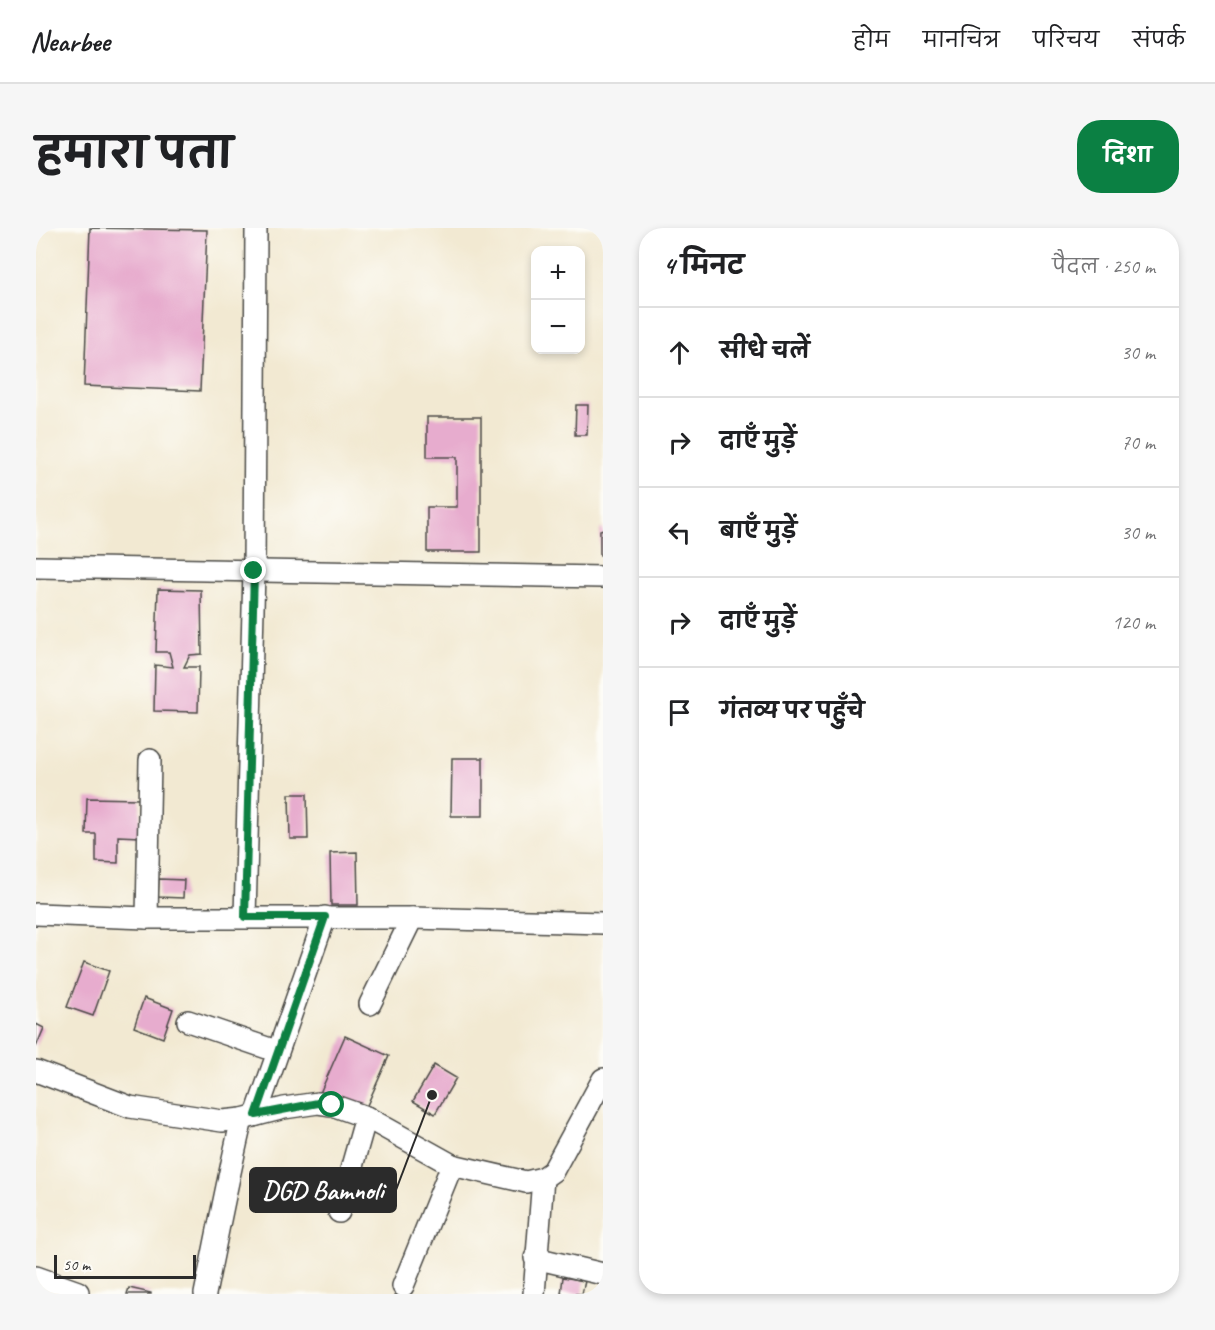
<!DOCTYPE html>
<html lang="hi">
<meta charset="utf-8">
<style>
body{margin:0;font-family:Caveat,"Playpen Sans Deva",sans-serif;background:#f6f6f6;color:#202124}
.controls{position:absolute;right:18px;top:18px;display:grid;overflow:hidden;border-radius:12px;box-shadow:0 3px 9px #0003}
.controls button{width:54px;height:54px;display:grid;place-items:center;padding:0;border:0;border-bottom:2px solid #e0e0e0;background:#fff;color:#202124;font:30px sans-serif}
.scale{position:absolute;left:18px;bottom:15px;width:142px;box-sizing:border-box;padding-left:6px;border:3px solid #2b2b2b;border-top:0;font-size:16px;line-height:21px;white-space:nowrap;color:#2b2b2b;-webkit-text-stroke:4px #fdfcf7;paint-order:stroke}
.stop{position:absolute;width:18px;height:18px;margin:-14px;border:4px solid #0b8043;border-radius:50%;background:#fff}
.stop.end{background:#0b8043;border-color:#fff;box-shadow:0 2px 6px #0008}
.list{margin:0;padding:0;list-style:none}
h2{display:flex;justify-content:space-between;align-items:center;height:78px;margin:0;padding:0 24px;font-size:26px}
h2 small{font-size:20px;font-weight:400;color:#757577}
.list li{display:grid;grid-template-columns:39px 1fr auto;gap:18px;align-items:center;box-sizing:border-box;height:90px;padding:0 24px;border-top:2px solid #e0e0e0}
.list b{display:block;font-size:22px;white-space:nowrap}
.list em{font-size:20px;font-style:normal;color:#757577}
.icon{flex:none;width:33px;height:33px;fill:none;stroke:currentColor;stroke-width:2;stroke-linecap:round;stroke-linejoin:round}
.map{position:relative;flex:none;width:567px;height:1066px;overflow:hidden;border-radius:24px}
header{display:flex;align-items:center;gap:36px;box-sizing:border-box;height:84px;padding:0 30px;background:#fff;border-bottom:2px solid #e0e0e0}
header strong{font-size:28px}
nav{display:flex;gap:33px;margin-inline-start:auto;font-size:21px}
.intro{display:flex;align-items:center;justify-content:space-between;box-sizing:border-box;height:144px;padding:0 36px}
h1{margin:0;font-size:42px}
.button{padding:15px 27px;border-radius:24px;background:#0b8043;color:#fff;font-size:21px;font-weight:700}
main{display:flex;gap:36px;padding:0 36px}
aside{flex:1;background:#fff;border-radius:24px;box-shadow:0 3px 9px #0003}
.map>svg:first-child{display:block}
.building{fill:#e7acce}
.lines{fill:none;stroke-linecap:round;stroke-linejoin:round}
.minor-casing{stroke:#494844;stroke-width:24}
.minor{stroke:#fff;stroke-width:21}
.route{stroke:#0b8043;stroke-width:8}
.leader{fill:none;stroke:#2b2b2b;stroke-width:2}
.callout-dot{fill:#2b2b2b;stroke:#fdfcf7;stroke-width:2}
.callout{fill:#2b2b2b;stroke:#2b2b2b;stroke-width:2}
.callout-label{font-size:26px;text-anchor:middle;font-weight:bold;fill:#fff}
</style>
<header>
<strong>Nearbee</strong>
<nav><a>होम</a><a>मानचित्र</a><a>परिचय</a><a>संपर्क</a></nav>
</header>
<div class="intro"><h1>हमारा पता</h1><a class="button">दिशा</a></div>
<main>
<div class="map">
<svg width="567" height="1066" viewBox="0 0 567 1066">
<rect width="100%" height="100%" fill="#fdfcf7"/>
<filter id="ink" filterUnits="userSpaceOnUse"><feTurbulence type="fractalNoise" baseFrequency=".0167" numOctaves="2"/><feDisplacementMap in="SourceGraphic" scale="12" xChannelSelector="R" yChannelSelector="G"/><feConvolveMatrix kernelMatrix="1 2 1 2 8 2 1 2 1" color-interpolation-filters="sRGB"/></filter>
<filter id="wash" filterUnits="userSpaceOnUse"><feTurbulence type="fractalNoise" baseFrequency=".008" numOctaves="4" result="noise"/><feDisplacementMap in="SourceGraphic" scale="24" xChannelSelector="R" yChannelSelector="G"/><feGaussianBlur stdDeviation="1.35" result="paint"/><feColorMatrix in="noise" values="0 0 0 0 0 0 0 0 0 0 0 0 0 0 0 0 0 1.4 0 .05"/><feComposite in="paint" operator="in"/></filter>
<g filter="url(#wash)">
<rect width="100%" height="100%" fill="#f2e9d2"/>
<g id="blocks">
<!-- building -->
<g class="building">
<polygon points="54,0 171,2 164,163 48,158"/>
<polygon points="540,177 552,177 551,207 539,207"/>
<polygon points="391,189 445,189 445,324 391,324 391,279 421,279 421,229 391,229"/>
<polygon points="567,301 567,327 564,327 564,302"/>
<polygon points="122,361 165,362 166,426 154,427 148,439 163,439 162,484 118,483 119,437 137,439 133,424 120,424"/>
<polygon points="416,530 447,530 447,588 415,588"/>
<polygon points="253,566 271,566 272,611 254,611"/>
<polygon points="51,570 104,571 104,609 82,608 82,635 60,634 60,606 50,606"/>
<polygon points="321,624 322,677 295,677 294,625"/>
<polygon points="123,651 148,652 147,670 122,669"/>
<polygon points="48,734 73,743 57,788 31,779"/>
<polygon points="108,770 137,781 127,810 98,799"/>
<polygon points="0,796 8,800 0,819"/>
<polygon points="309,808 353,828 328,884 284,865"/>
<polygon points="398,837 420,850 399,886 377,873"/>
<polygon points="527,1049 549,1053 546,1066 525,1066"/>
<polygon points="93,1060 115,1065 115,1066 91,1066"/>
</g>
</g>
</g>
<g filter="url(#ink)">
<use href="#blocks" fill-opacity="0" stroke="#494844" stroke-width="1.5"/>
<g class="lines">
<defs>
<g id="minor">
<polyline points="0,339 567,349"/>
<polyline points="0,686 111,690 376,690 567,695"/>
<polyline points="209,689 218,343 220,0"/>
<polyline points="111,690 114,532"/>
<polyline points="334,776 376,690"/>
<polyline points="152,793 240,823"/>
<polyline points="0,843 94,879 186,893 206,891 248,880 282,875 296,877 330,889 416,937 490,954 507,950 517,943 567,851"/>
<polyline points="220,887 289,689"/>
<polyline points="303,984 330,889"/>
<polyline points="499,1030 567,1046"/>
<polyline points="0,1049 42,1064"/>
<polyline points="367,1058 416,937"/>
<path d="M169,1066C181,1008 192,949 206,891"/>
<polyline points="498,1066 507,950"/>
</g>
</defs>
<!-- minor casing -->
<use href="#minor" class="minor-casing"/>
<!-- minor -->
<use href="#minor" class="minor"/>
</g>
</g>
<g class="lines" filter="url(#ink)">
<!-- route -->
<polyline class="route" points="218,343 209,689 289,689 220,887 282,875 296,877"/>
</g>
<!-- callouts -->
<path class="leader" d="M396 867L360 962"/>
<circle class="callout-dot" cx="396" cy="867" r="6"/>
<rect class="callout" x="214" y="940" width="146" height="44" rx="6"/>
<g class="callout-label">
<text x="287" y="971">DGD Bamnoli</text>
</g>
</svg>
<div class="controls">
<button>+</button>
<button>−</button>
</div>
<div class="scale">50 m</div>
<div class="stop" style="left:296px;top:877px"></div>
<div class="stop end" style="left:218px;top:343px"></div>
</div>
<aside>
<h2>4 मिनट<small>पैदल · 250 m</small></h2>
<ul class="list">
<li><svg class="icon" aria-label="ahead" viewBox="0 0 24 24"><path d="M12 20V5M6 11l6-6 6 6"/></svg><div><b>सीधे चलें</b></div><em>30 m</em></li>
<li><svg class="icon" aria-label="right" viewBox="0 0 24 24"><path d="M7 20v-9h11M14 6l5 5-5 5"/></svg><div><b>दाएँ मुड़ें</b></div><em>70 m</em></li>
<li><svg class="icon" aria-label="left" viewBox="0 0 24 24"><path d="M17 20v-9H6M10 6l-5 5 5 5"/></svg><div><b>बाएँ मुड़ें</b></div><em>30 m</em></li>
<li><svg class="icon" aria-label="right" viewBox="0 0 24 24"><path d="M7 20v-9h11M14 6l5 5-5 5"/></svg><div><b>दाएँ मुड़ें</b></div><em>120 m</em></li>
<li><svg class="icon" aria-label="arrive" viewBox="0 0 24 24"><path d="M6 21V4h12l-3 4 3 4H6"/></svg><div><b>गंतव्य पर पहुँचे</b></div></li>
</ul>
</aside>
</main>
